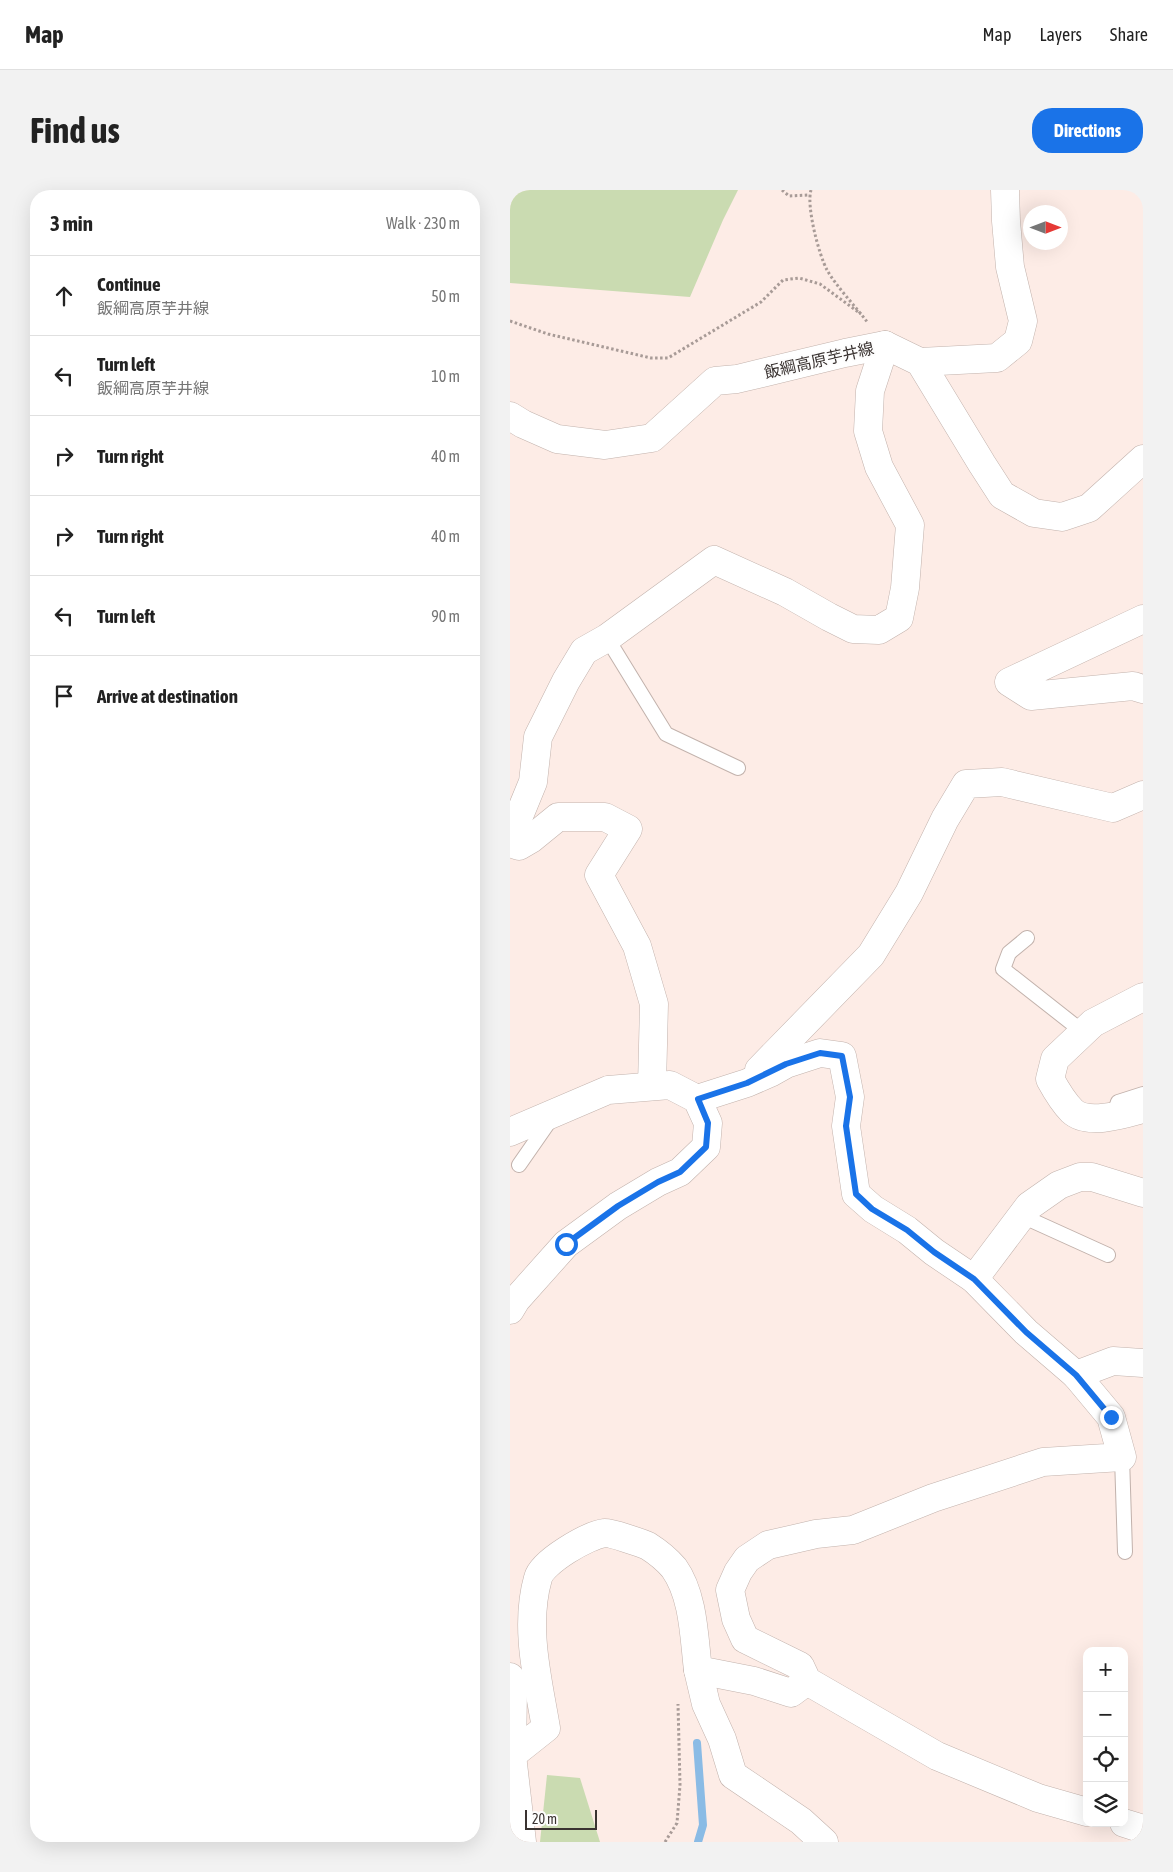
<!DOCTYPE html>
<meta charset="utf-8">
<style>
body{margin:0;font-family:"Asap Condensed","Noto Sans JP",sans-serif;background:#f2f2f2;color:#222}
.controls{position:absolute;right:15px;bottom:15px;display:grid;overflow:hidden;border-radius:10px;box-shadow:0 5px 20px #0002}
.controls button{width:45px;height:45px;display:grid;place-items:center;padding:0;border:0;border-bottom:1px solid #e0e0e0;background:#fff;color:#222;font:25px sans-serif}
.compass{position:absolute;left:513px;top:15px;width:45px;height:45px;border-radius:50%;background:#fff;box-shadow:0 5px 20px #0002;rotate:90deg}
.scale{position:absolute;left:15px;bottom:12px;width:72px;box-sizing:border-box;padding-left:5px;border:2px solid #3a3331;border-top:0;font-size:14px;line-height:18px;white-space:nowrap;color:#3a3331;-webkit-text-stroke:4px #fdfdfd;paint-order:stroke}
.stop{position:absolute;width:15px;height:15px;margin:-11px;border:4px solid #1a73e8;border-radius:50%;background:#fff}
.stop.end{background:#1a73e8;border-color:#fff;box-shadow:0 1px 5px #0008}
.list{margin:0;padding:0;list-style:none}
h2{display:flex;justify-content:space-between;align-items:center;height:65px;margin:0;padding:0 20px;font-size:21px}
h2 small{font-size:16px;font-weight:400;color:#767676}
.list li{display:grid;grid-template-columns:32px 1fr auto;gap:15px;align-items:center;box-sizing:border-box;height:80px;padding:0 20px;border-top:1px solid #e0e0e0}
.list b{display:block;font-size:19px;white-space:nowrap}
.list p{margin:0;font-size:16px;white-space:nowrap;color:#767676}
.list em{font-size:16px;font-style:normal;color:#767676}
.icon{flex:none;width:28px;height:28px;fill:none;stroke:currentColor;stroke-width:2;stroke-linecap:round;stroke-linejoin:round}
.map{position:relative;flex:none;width:633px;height:1652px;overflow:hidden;border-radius:20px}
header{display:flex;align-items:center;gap:30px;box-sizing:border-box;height:70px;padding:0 25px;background:#fff;border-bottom:1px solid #e0e0e0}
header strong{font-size:24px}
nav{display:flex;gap:28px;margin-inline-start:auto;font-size:18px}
.intro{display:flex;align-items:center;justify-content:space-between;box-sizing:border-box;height:120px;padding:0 30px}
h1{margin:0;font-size:35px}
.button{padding:12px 22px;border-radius:20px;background:#1a73e8;color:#fff;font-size:18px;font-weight:700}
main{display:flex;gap:30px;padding:0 30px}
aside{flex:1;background:#fff;border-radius:20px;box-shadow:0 5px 20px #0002}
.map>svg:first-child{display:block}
.green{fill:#cadbb1}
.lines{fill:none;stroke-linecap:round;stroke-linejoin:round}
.stream{stroke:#8abbe5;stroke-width:8}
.service-casing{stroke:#c2b2ac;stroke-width:16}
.minor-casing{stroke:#c2b2ac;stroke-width:29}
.secondary-casing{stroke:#c2b2ac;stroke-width:29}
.path{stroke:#a89b97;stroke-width:3;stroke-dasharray:2.5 2.5;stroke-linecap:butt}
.service{stroke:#fff;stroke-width:14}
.minor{stroke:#fff;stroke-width:28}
.secondary{stroke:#fff;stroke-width:28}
.route{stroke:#1a73e8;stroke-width:6}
.labels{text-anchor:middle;stroke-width:4;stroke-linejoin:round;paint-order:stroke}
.street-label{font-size:16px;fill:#3a3331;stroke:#fdfdfd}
</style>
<header>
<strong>Map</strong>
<nav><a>Map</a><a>Layers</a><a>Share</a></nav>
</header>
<div class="intro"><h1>Find us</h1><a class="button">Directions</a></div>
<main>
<aside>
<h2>3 min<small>Walk · 230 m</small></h2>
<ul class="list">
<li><svg class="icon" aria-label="ahead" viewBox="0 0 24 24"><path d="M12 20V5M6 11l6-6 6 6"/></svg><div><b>Continue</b><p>飯綱高原芋井線</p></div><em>50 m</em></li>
<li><svg class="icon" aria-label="left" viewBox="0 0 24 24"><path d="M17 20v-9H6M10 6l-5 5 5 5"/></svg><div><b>Turn left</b><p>飯綱高原芋井線</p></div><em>10 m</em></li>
<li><svg class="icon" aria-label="right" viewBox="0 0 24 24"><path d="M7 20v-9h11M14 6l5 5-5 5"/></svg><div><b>Turn right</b></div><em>40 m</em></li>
<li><svg class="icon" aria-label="right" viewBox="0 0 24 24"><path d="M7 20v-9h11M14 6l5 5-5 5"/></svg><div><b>Turn right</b></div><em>40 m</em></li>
<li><svg class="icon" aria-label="left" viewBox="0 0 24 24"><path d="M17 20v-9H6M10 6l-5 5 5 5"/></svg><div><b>Turn left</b></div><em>90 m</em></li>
<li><svg class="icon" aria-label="arrive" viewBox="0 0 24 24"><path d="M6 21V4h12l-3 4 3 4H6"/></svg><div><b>Arrive at destination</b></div></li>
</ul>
</aside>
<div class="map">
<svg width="633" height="1652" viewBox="0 0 633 1652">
<rect width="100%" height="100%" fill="#fdece6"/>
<!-- green -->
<g class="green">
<polygon points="0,0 228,0 213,30 180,107 0,93"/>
<polygon points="37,1585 70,1588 90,1652 30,1652"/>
</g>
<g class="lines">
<!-- stream -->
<polyline class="stream" points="187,1553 193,1635 188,1652"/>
<defs>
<g id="service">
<polyline points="97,448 156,544 228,578"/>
<polyline points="517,748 499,763 493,779 573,842"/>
<polyline points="607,915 608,912 633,904"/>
<polyline points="9,975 41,929"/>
<polyline points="512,1026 598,1065"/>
<polyline points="612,1267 615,1362"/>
</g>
<g id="minor">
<polyline points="410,172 487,168 508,151 513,131 500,77 496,31 495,0"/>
<polyline points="633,429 499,492 521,506 623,496 633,499"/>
<polyline points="0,648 23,592 28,547 56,491 74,461 97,448 204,370 275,402 319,427 343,439 369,440 389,428 395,398 400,335 369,277 358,241 360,201 375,155"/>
<polyline points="0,653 9,656 21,649 48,627 95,627 118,639 89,685 127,756 144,814 142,896"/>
<path d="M633,807L583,833L545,869L540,889C546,900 553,912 562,921C578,936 615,924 633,919"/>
<polyline points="249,880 361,765 399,703 435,629 456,594 492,592 603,618 633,605"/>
<polyline points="187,909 237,893 260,883 276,874 310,863 332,866 340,907 336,936 346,1004 363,1019 397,1040 424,1062 464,1089 516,1142 566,1185 601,1227 612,1267 533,1272 423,1308 343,1340 306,1344 258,1355 237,1369 228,1382 220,1400 226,1429 235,1449 290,1476 297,1491 427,1566 528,1608 577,1622"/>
<polyline points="464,1089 519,1016 549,995 570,987 582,987 633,1003"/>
<polyline points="566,1185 603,1171 633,1173"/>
<polyline points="188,1480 196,1514 212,1549 223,1585 291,1631 314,1652"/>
<path d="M2,1565L36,1538C28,1490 14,1437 28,1388C32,1372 78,1345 95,1343C99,1342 134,1354 138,1356C146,1361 158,1371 164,1378C184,1406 184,1448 188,1480L244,1491L281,1503L297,1491"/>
<polyline points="614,1633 633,1639"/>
</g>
<g id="secondary">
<polyline points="0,226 13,234 47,249 95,255 142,248 205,191 227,189 335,163 375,155 410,172 472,274 492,305 524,323 552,327 579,318 633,269"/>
<polyline points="0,942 98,900 160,895 187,909 198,933 196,957 170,982 148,992 108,1016 56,1054 6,1110 0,1120"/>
<polyline points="0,1487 3,1500 2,1565 12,1652"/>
</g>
</defs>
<!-- service casing -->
<use href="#service" class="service-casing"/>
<!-- minor casing -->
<use href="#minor" class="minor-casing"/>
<!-- secondary casing -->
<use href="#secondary" class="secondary-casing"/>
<!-- path -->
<g class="path">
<polyline points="272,0 279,6 299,5"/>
<path d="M301,0C296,16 309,65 317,80C326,96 346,117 358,133"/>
<polyline points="0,131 38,144 141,168 158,168 251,112 273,90 289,88 310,94 351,124"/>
<polyline points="155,1652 167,1633 170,1595 168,1514"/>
</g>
<!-- service -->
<use href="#service" class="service"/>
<!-- minor -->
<use href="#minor" class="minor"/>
<!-- secondary -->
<use href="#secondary" class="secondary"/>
</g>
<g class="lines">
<!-- route -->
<polyline class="route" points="56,1054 108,1016 148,992 170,982 196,957 198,933 188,909 237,893 276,874 310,863 332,866 340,907 336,936 346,1004 362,1019 397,1040 424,1062 464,1089 516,1142 566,1185 601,1227"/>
</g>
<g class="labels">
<!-- street labels -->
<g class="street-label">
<text transform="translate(309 170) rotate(-13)" y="6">飯綱高原芋井線</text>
</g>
</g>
</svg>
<div class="controls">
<button>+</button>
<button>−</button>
<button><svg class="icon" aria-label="locate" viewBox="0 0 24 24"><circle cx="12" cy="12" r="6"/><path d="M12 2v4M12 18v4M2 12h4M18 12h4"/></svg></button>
<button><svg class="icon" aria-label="layers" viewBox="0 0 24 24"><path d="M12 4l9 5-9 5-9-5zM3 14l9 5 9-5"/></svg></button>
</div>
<svg class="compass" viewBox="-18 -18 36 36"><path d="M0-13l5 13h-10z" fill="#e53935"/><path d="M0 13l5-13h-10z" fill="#767676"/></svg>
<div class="scale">20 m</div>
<div class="stop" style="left:56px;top:1054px"></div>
<div class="stop end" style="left:601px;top:1227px"></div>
</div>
</main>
